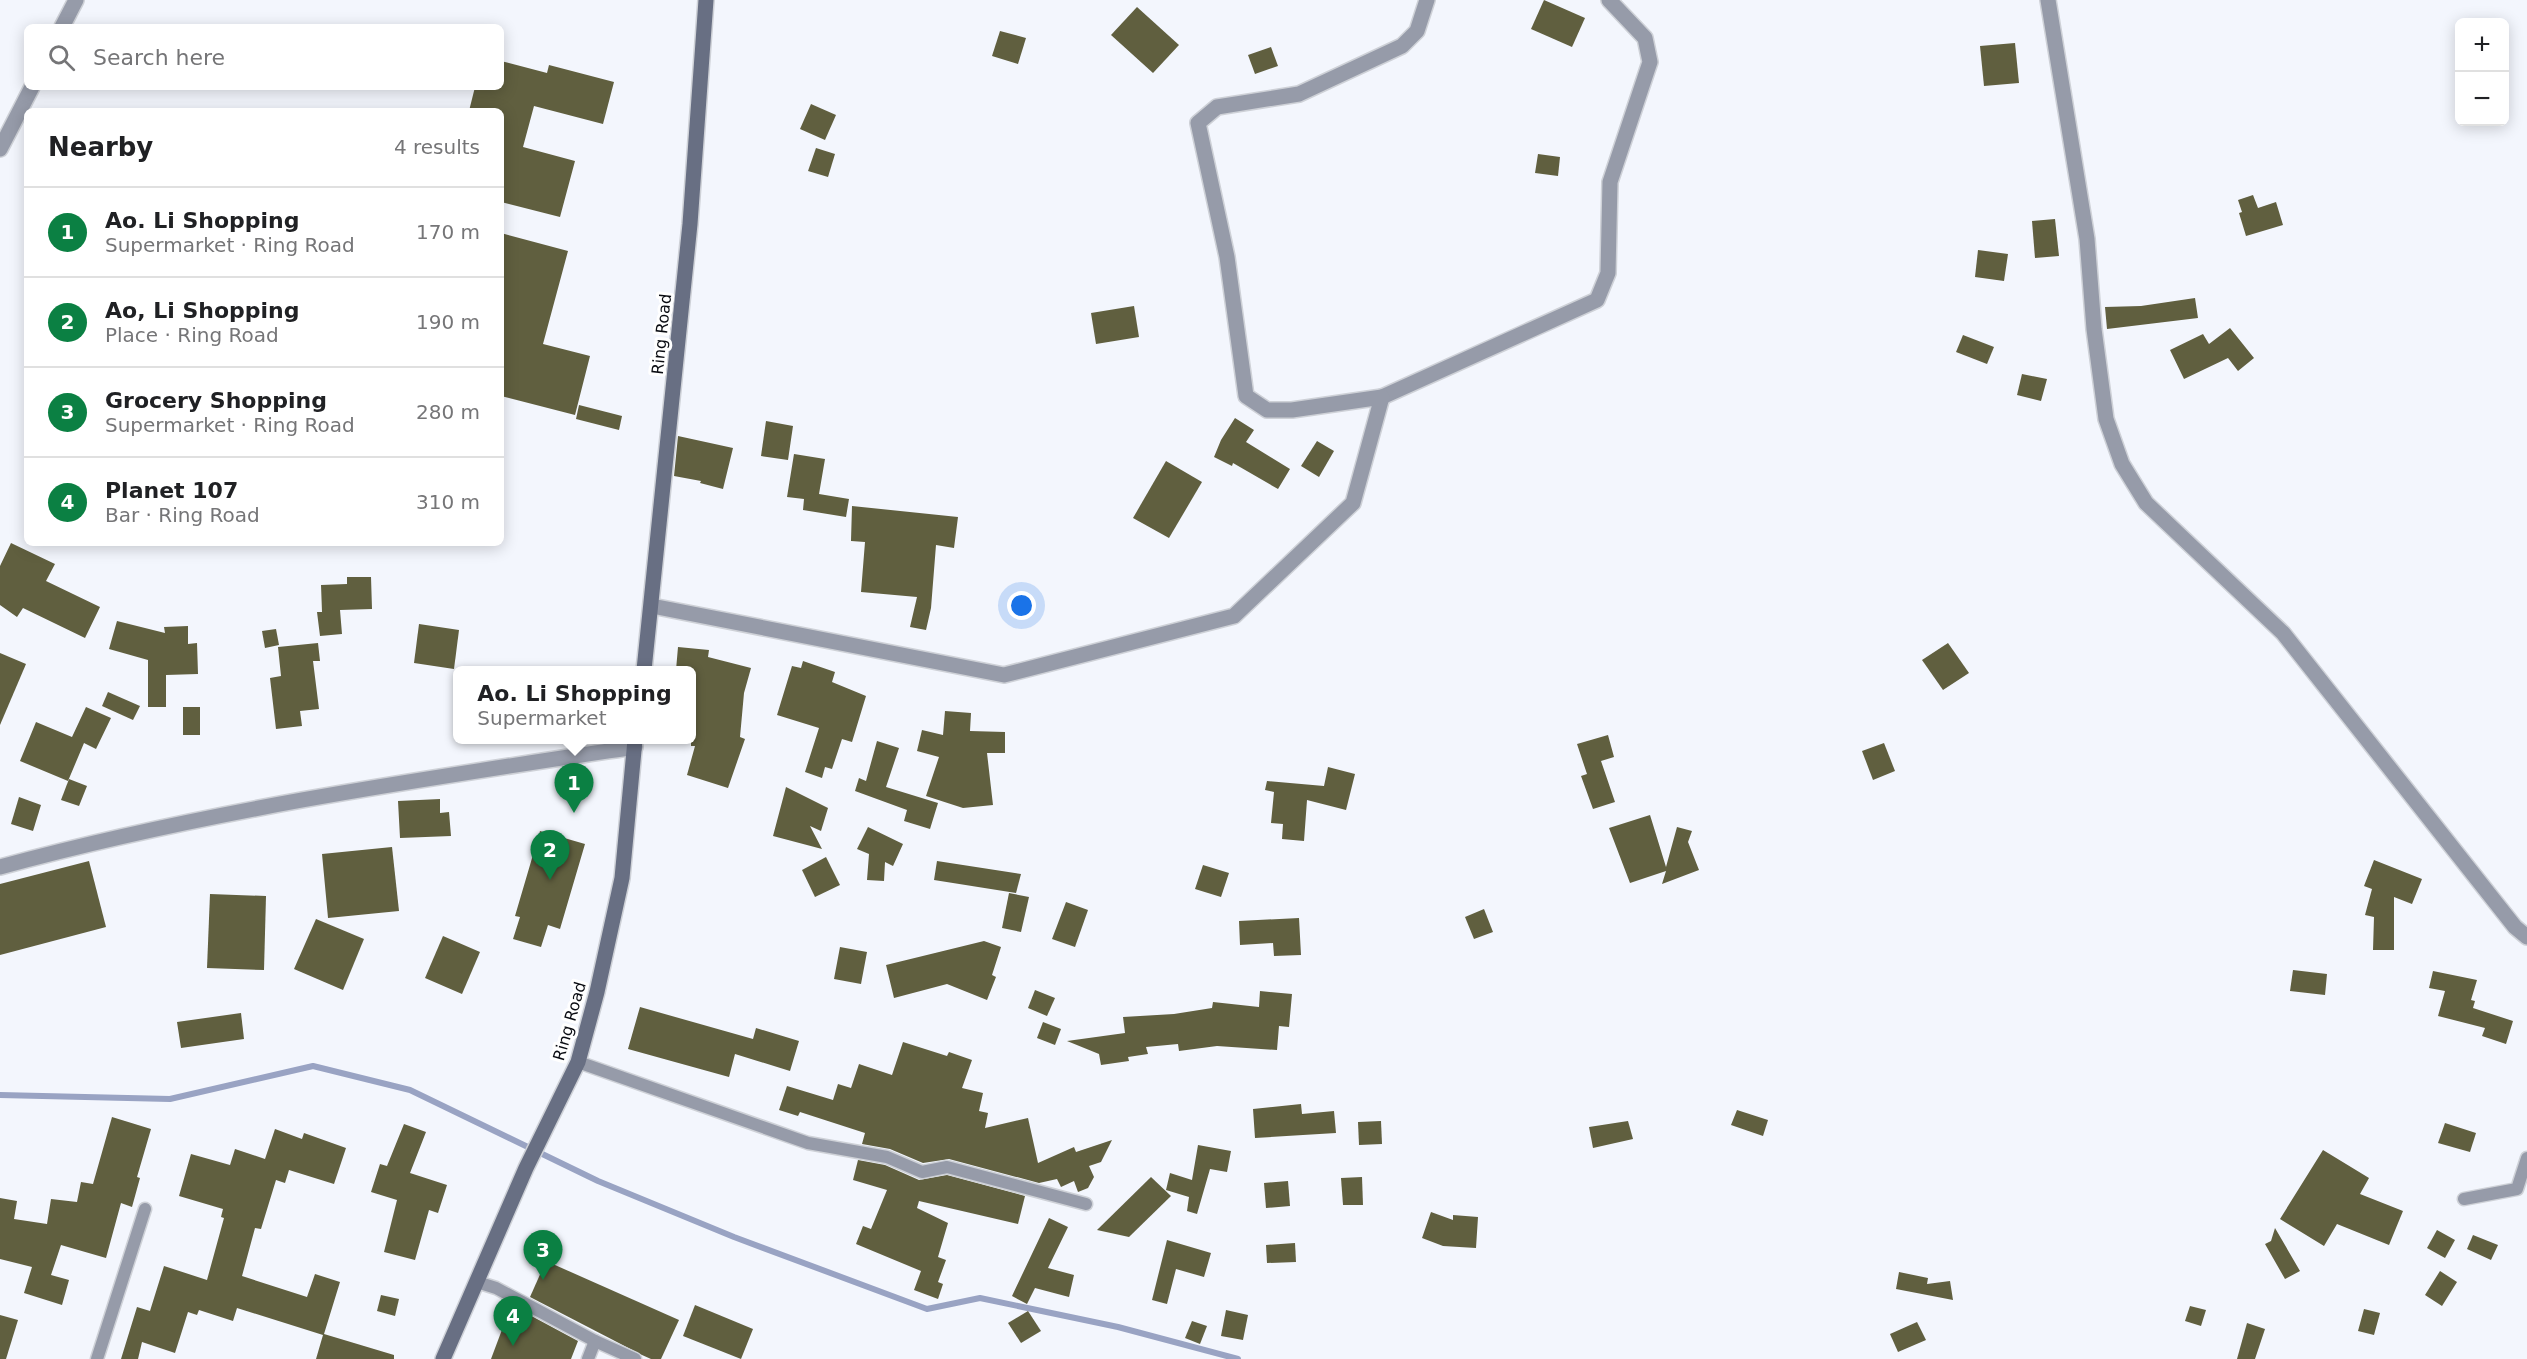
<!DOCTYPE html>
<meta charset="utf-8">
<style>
body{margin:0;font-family:"DejaVu Sans",sans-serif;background:#f2f2f2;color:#202124}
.controls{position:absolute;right:18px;top:18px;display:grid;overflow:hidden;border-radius:9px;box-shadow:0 3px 15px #0003}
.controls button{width:54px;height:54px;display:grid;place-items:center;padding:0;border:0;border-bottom:2px solid #e0e0e0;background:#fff;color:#202124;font:30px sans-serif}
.you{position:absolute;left:1022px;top:606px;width:21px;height:21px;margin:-15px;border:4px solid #fff;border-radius:50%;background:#1a73e8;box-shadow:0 0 0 9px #1a73e833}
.badge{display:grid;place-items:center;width:39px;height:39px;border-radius:50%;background:#0b8043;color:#fff;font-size:20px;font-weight:700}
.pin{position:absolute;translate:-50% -50px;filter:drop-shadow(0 2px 3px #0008)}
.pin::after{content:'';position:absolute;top:32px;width:21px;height:18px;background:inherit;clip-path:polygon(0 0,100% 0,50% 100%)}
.popup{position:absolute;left:453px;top:666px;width:243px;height:78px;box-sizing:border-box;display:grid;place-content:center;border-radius:9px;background:#fff;filter:drop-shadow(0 2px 4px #0005);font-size:20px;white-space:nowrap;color:#757577}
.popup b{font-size:22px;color:#202124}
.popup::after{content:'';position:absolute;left:50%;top:100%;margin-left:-12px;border:12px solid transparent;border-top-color:#fff}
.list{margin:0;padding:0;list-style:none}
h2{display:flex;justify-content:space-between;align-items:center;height:78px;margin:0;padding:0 24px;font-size:26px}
h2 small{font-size:20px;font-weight:400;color:#757577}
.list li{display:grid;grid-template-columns:39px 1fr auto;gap:18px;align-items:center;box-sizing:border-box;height:90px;padding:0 24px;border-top:2px solid #e0e0e0}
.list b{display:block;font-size:22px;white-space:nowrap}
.list p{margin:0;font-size:20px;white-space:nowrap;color:#757577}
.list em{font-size:20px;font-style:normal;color:#757577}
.icon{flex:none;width:33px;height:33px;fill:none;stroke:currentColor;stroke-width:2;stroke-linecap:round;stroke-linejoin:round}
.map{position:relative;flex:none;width:2527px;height:1359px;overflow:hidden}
.search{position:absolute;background:#fff;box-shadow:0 3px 15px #0003;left:24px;top:24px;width:480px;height:66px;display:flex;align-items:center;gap:15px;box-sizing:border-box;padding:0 21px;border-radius:9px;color:#757577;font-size:22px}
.panel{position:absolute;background:#fff;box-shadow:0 3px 15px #0003;left:24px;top:108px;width:480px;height:438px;border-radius:9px}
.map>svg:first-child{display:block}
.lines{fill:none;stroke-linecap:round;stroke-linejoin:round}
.stream{stroke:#99a3c3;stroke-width:6}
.building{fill:#605f3f}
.lane-casing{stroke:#ced1d7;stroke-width:15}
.street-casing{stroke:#ced1d7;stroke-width:18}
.secondary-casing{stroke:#ced1d7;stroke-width:18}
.lane{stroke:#969ba9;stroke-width:12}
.street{stroke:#969ba9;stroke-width:15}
.secondary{stroke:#686f83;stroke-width:15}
.labels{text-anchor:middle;stroke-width:6;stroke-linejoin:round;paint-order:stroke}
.street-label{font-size:16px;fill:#0a0c12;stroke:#fff}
</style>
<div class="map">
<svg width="2527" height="1359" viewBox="0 0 2527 1359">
<rect width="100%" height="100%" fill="#f3f6fd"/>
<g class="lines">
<!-- stream -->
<polyline class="stream" points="0,1095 170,1099 313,1066 410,1090 598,1181 734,1237 927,1309 980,1298 1118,1327 1238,1359"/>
</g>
<!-- building -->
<g class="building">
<polygon points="1544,0 1585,18 1572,47 1531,29"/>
<polygon points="1137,7 1179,45 1153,73 1111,35"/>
<polygon points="1000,31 1026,38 1018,64 992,56"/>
<polygon points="2015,43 2019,83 1984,86 1980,46"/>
<polygon points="1271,47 1278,66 1255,74 1248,55"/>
<polygon points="501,61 547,73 549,65 614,82 603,124 534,106 523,147 575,161 560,217 501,202 501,111 469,111 475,87 501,87"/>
<polygon points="811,104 836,115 825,140 800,129"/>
<polygon points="816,148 835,154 828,177 808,171"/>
<polygon points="1538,154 1560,157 1558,176 1535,173"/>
<polygon points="2253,195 2258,208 2276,202 2283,225 2246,236 2239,213 2242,212 2238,200"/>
<polygon points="2055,219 2059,256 2035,258 2032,221"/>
<polygon points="501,233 568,251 543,344 590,356 575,415 501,396"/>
<polygon points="1978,250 2008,254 2004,281 1975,277"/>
<polygon points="2195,298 2198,318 2107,329 2105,307 2141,306"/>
<polygon points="1134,306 1139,337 1096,344 1091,313"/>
<polygon points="2230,328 2254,358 2238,371 2228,358 2184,379 2170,350 2203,334 2209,344"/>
<polygon points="1963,335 1994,347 1987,364 1956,352"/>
<polygon points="2022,374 2047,379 2041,401 2017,395"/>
<polygon points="579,405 622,416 619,430 576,419"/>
<polygon points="1235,418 1254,430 1246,442 1290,469 1278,489 1233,463 1232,466 1214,457 1221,440"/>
<polygon points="766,421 793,426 788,460 761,456"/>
<polygon points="678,436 733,448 723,489 700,483 701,481 674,476"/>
<polygon points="1317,441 1334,451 1319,477 1301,466"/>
<polygon points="794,454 825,459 819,494 849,499 846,517 803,510 804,499 787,497"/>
<polygon points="1166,461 1202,482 1169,538 1133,518"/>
<polygon points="852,506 958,517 954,548 936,545 931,608 926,630 910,627 917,597 861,592 865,542 851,541"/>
<polygon points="11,543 55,564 46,581 100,607 85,638 23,608 17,617 0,605 0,566"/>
<polygon points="347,577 371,577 372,609 340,610 342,634 320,636 317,612 322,612 321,585 347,584"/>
<polygon points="117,621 165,633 164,627 188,626 188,644 197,643 198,674 166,675 166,707 148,707 148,660 109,649"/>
<polygon points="419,624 459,630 454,669 414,663"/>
<polygon points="276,629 279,645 265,648 262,631"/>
<polygon points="318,643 320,661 313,661 319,709 300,711 302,726 276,729 270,678 281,676 278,647"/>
<polygon points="1948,643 1969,673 1943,690 1922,660"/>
<polygon points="678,647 709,650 708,657 751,668 744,693 740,737 745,739 728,788 687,775 695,746 691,746 691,670 676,670"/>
<polygon points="0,653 26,664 0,725"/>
<polygon points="803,661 835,672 832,682 866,696 852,742 842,739 832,769 825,767 822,778 805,772 819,728 777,715 792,666 801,668"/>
<polygon points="108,692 140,706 133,720 102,706"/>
<polygon points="86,707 111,718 96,749 84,743 68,781 20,761 36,722 72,737"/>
<rect x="183" y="707" width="17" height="28"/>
<polygon points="945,711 971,713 970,731 1005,732 1005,753 987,753 993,805 963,808 926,796 939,757 917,751 922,730 943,735"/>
<polygon points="1608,735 1614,757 1601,761 1615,802 1593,809 1581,776 1587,774 1577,744"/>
<polygon points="877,741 899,748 886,787 938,803 930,829 904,821 907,810 855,791 859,778 866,781"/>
<polygon points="1884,743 1895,771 1873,780 1862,751"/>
<polygon points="1328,767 1355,774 1346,810 1307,800 1304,841 1282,839 1283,824 1271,823 1274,792 1265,790 1267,781 1324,786"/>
<polygon points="69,779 87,786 79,806 61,800"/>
<polygon points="786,787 828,808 821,831 810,826 822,849 773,836"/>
<polygon points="19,797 41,805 33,831 11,824"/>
<polygon points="440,799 440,813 449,812 451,836 400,838 398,801"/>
<polygon points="1650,815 1666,867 1677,827 1692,831 1688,842 1699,870 1662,884 1666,871 1630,883 1609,828"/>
<polygon points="868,827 903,844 893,866 885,862 884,881 867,880 869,854 857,849"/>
<polygon points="540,831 585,844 560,929 548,925 541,947 513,939 520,917 515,916"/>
<polygon points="392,847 399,911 328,918 322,854"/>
<polygon points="826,857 840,885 815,897 802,870"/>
<polygon points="2374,860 2422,879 2412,904 2394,897 2394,950 2373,950 2374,917 2365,915 2372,889 2364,886"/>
<polygon points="89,861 106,927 0,955 0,884"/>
<polygon points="937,861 1021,874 1016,893 934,880"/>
<polygon points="1203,865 1229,873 1221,897 1195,889"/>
<polygon points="1009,893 1029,897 1021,932 1002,928"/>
<polygon points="210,894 266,896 264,970 207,968"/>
<polygon points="1066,902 1088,910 1075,947 1052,939"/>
<polygon points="1484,909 1493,932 1474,939 1465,917"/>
<polygon points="1299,918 1301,955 1274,956 1273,943 1240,945 1239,921"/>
<polygon points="316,919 364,939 343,990 294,969"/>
<polygon points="443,936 480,952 462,994 425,978"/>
<polygon points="984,941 1001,947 992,975 996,977 987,1000 947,984 894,998 886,965"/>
<polygon points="840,947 867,952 861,984 834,979"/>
<polygon points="2293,970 2327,974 2325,995 2290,991"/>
<polygon points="2433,971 2477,980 2471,1000 2475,1001 2473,1008 2513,1021 2506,1044 2482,1036 2485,1028 2438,1016 2445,991 2429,988"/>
<polygon points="1035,990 1055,998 1047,1016 1028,1008"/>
<polygon points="1260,991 1292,994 1289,1027 1279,1026 1277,1050 1217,1046 1179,1051 1178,1044 1146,1047 1148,1054 1128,1057 1129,1061 1101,1065 1099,1054 1067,1041 1125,1033 1123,1017 1174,1014 1212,1008 1213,1002 1259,1007"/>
<polygon points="640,1007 753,1039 756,1028 799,1041 790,1071 735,1054 729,1077 628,1049"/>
<polygon points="241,1013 244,1039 181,1048 177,1022"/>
<polygon points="1043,1022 1061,1029 1055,1045 1037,1038"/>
<polygon points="903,1042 947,1056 949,1052 972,1060 962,1088 983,1093 979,1111 988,1113 985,1128 1028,1118 1038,1163 1074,1147 1076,1152 1112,1140 1101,1162 1089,1166 1094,1177 1088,1188 1078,1192 1074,1181 1061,1187 1057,1179 1039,1183 949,1159 923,1163 890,1149 862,1144 865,1133 800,1112 798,1116 779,1110 787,1086 833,1100 838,1084 851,1088 859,1064 892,1075"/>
<polygon points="1301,1104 1302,1114 1334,1111 1336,1133 1255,1138 1253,1109"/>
<polygon points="1737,1110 1768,1120 1763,1136 1731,1125"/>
<polygon points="112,1117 151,1129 137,1177 140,1178 132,1207 121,1203 106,1258 61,1245 51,1275 69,1280 62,1305 24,1293 32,1267 0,1259 0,1198 17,1201 14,1219 47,1224 51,1199 77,1202 81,1182 93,1184"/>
<polygon points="1381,1121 1382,1144 1359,1145 1358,1122"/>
<polygon points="1628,1121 1633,1139 1593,1148 1589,1127"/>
<polygon points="2445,1123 2476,1133 2470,1152 2438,1143"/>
<polygon points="404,1124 426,1132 410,1173 447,1185 438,1213 429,1210 415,1260 384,1252 397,1200 371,1192 380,1164 387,1166"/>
<polygon points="275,1129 302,1139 304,1133 346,1148 334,1184 289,1170 285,1183 276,1180 261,1229 255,1228 242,1276 307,1297 315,1274 340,1282 324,1334 394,1355 394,1359 316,1359 323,1335 237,1308 233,1321 199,1310 197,1315 188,1312 175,1353 142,1342 138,1359 121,1359 137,1307 150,1311 164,1266 207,1280 224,1218 221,1217 223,1209 179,1196 191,1154 230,1165 235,1149 265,1159"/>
<polygon points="1198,1145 1231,1151 1227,1172 1210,1169 1197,1214 1187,1211 1189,1197 1166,1190 1170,1173 1192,1180"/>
<polygon points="2323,1150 2369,1178 2360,1194 2403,1211 2389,1245 2337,1224 2324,1246 2280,1219"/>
<polygon points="858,1160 885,1165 919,1180 947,1175 1025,1196 1018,1224 919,1201 917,1208 948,1223 938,1257 946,1260 938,1282 943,1284 938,1299 914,1290 921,1271 856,1244 863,1226 871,1229 887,1190 853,1180"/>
<polygon points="1151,1177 1171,1196 1129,1237 1097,1230"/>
<polygon points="1362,1177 1363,1205 1343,1205 1341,1178"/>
<polygon points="1288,1181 1290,1206 1266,1208 1264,1183"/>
<polygon points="1431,1212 1453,1220 1453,1215 1478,1217 1476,1248 1443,1246 1422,1238"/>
<polygon points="1049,1218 1068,1227 1048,1268 1074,1275 1069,1297 1035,1288 1027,1304 1012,1296"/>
<polygon points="2275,1228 2300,1271 2285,1279 2265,1244 2271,1241"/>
<polygon points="2437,1230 2455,1240 2445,1258 2427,1248"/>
<polygon points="2473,1235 2498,1245 2491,1260 2467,1249"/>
<polygon points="1167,1240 1211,1253 1204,1277 1176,1269 1167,1304 1152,1300"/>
<polygon points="1295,1243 1296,1262 1267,1263 1266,1245"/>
<polygon points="546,1261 679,1320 661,1359 651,1359 642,1355 530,1297"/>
<polygon points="2440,1271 2457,1282 2442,1306 2425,1295"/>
<polygon points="1899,1272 1928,1278 1927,1284 1950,1281 1953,1300 1896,1289"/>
<polygon points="381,1295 399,1299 395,1316 377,1311"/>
<polygon points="695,1305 753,1329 741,1359 683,1336"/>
<polygon points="2190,1306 2206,1310 2201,1326 2185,1321"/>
<polygon points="2364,1309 2380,1313 2374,1335 2358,1331"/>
<polygon points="1226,1310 1248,1315 1243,1340 1221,1336"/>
<polygon points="1028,1311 1041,1331 1021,1343 1008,1323"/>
<polygon points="524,1312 578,1341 571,1359 491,1359 506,1319 519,1324"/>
<polygon points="0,1315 18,1320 6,1359 0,1359"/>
<polygon points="1192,1321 1207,1326 1200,1344 1185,1338"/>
<polygon points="1917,1322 1926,1340 1898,1352 1890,1334"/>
<polygon points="2247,1323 2265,1329 2255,1359 2237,1359"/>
</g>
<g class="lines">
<defs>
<g id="lane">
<polyline points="578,1062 808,1143 887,1157 922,1172 947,1167 1086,1204"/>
<polyline points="2464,1199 2517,1189 2527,1158"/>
<polyline points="477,1282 496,1288 595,1341 635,1359"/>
<polyline points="97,1359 145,1209"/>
<polyline points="588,1359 595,1341"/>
</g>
<g id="street">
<polyline points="2048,0 2087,239 2094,329 2106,419 2122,464 2146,503 2283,633 2515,927 2527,937"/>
<polyline points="62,27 76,0"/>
<polyline points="0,149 32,87"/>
<polyline points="1382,397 1597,300 1608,273 1610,182 1650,62 1645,38 1609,0"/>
<polyline points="652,606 1004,675 1234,616 1353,503 1382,397 1292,410 1267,410 1246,396 1227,257 1198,123 1217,107 1299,94 1402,46 1417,31 1427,0"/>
<path d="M0,867C208,810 422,779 635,747"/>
</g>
<g id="secondary">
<polyline points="644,670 690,224 706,0"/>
<polyline points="443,1359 526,1168 578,1062 597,992 622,878 635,740"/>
</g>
</defs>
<!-- lane casing -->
<use href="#lane" class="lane-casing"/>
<!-- street casing -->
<use href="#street" class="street-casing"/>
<!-- secondary casing -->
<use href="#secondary" class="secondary-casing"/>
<!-- lane -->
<use href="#lane" class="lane"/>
<!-- street -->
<use href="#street" class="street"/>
<!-- secondary -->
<use href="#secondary" class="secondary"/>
</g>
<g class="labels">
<!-- street labels -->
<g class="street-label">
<text transform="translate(661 334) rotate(-84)" y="6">Ring Road</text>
<text transform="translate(569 1021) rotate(-74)" y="6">Ring Road</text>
</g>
</g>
</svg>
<div class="controls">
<button>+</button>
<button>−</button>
</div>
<div class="you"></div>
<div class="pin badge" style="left:574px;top:813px">1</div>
<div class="popup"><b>Ao. Li Shopping</b>Supermarket</div>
<div class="pin badge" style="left:550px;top:880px">2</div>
<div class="pin badge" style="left:543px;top:1280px">3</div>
<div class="pin badge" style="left:513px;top:1346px">4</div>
<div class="search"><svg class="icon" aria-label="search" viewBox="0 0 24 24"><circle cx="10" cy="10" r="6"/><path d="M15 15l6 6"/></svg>Search here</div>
<section class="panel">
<h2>Nearby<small>4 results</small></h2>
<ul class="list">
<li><span class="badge">1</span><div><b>Ao. Li Shopping</b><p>Supermarket · Ring Road</p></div><em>170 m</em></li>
<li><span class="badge">2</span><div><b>Ao, Li Shopping</b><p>Place · Ring Road</p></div><em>190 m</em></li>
<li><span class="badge">3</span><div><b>Grocery Shopping</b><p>Supermarket · Ring Road</p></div><em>280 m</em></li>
<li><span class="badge">4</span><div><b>Planet 107</b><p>Bar · Ring Road</p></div><em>310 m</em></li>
</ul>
</section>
</div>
